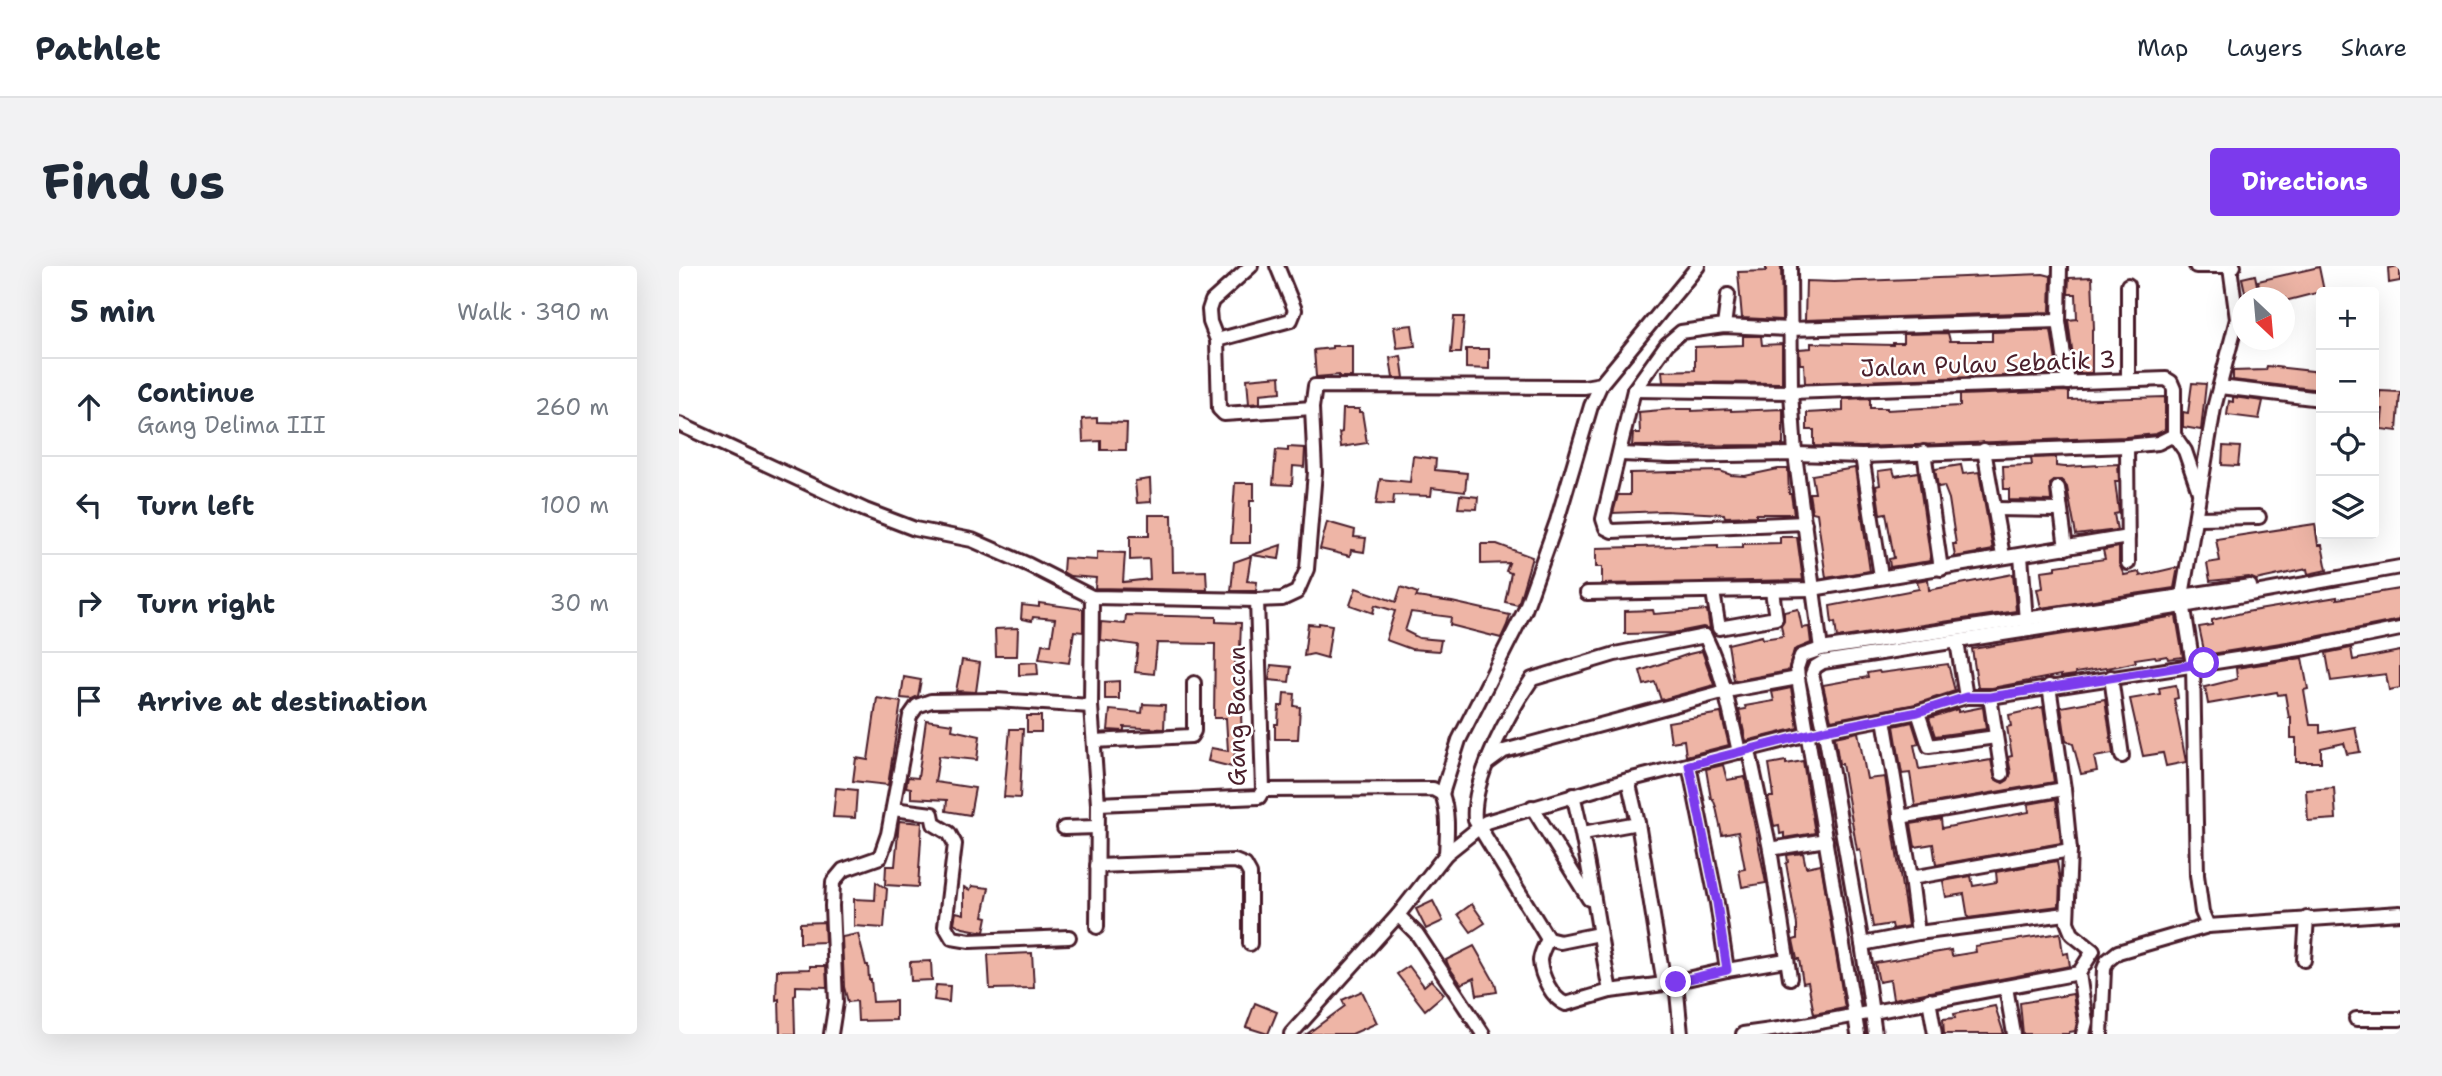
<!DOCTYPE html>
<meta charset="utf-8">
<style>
body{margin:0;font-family:"Shantell Sans",sans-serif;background:#f2f2f3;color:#1f2937}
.controls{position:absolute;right:21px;top:21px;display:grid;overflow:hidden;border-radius:7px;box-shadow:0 7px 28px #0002}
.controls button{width:63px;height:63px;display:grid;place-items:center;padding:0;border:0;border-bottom:2px solid #e0e1e3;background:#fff;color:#1f2937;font:35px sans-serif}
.compass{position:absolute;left:1553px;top:21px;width:63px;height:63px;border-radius:50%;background:#fff;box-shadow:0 7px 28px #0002;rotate:154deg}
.stop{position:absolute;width:21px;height:21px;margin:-16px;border:5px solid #7c3aed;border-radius:50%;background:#fff}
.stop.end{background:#7c3aed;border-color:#fff;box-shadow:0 2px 7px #0008}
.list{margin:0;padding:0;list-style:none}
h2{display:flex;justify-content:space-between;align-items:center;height:91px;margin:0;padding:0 28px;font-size:30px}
h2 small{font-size:23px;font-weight:400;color:#747a83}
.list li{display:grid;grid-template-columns:46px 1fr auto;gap:21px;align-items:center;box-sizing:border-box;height:98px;padding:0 28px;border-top:2px solid #e0e1e3}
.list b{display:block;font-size:26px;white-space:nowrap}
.list p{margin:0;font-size:23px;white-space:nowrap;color:#747a83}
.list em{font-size:23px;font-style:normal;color:#747a83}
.icon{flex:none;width:38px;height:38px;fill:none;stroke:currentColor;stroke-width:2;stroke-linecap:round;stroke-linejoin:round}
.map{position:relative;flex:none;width:1721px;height:768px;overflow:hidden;border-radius:7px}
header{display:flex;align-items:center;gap:42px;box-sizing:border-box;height:98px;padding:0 35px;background:#fff;border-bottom:2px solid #e0e1e3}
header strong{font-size:33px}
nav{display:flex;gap:38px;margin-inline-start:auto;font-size:24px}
.intro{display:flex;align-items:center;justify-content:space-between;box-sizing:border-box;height:168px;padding:0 42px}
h1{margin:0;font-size:49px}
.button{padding:18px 32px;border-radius:7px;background:#7c3aed;color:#fff;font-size:24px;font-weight:700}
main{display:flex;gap:42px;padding:0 42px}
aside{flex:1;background:#fff;border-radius:7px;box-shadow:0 7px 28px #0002}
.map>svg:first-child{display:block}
.building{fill:#eeb5a6;stroke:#4a1f2b;stroke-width:2}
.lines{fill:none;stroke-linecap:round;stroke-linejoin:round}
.minor-casing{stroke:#4a1f2b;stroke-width:18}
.minor{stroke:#fff;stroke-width:12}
.route{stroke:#7c3aed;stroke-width:9}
.labels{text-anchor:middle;stroke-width:5;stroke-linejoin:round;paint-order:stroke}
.street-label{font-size:24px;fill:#4a1f2b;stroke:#fff}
</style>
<header>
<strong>Pathlet</strong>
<nav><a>Map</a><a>Layers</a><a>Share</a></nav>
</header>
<div class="intro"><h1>Find us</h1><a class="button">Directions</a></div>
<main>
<aside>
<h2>5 min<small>Walk · 390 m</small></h2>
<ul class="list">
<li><svg class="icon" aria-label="ahead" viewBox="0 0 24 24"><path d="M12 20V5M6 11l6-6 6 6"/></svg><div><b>Continue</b><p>Gang Delima III</p></div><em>260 m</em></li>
<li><svg class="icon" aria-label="left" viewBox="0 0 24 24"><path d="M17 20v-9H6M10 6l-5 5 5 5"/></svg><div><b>Turn left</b></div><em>100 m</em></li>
<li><svg class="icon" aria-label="right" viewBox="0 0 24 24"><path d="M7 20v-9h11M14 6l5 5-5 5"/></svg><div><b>Turn right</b></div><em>30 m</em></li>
<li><svg class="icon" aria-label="arrive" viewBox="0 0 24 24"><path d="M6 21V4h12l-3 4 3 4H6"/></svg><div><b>Arrive at destination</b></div></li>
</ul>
</aside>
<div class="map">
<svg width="1721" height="768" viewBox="0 0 1721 768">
<rect width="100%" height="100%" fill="#fff"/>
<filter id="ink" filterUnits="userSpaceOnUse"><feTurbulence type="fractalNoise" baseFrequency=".0143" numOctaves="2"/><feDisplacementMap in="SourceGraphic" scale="14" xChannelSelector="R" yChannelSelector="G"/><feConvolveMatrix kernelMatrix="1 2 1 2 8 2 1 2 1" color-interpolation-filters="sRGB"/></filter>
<g filter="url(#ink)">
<!-- building -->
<g class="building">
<polygon points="1087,0 1102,0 1103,54 1063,52 1059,6 1087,5"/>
<polygon points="1721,0 1721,15 1710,17 1709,2"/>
<polygon points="1640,1 1645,25 1606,35 1606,32 1582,32 1579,15"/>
<polygon points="1364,8 1372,10 1371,46 1126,54 1127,15 1155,16"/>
<polygon points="1576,9 1579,24 1566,26 1563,12"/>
<polygon points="1413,11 1415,63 1413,64 1413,107 1396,107 1389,54 1398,53 1397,28 1389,28 1390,12"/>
<polygon points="775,51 785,51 782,87 772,87"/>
<polygon points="733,59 736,80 718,82 715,61"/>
<polygon points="1372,64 1379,108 1126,117 1125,98 1121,98 1120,83 1132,82 1132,77 1214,79 1214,77 1224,77 1224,68 1269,67 1271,75 1313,75 1313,66"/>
<polygon points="1064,70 1082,70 1083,79 1103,78 1103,117 984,116 983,105 1016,104 1016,81 1064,79"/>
<polygon points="653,80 673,80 673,111 660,111 660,109 637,111 635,84 653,82"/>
<polygon points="787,83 810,83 810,103 787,102"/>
<polygon points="722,90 725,112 714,112 711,92"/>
<polygon points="1588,100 1642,106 1642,124 1554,114 1554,105 1587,104"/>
<polygon points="601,110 602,126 581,128 581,137 570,138 568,113"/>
<polygon points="1513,117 1527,118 1522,164 1504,161 1504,146 1509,147"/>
<polygon points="1386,125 1390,126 1390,134 1486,131 1486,164 1477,168 1447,171 1183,181 1135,180 1135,164 1128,164 1128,147 1164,145 1164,133 1191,132 1191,142 1208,142 1208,144 1281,140 1281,129"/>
<polygon points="1701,125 1721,126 1718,165 1702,163 1704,143 1700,143"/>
<polygon points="1554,131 1584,135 1580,153 1548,149 1550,135 1554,136"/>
<polygon points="664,143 680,143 680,146 683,146 688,177 662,181 660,167 663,166"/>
<polygon points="994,143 1013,143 1013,145 1052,143 1052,145 1104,143 1104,179 953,180 954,167 961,167 960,146"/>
<polygon points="418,152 418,156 448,157 447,184 422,184 422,175 404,176 403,153"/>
<polygon points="1544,180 1561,181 1559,200 1543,199"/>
<polygon points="609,181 626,182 625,201 614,200 613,219 594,218 597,184 609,185"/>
<polygon points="734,190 757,193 756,204 788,207 786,226 753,222 752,230 715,229 714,239 697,238 701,213 731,216"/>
<polygon points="1377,191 1377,200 1386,201 1439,198 1440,215 1436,215 1440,247 1435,248 1438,264 1397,269 1388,221 1382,214 1377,214 1371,218 1372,235 1330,234 1330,223 1325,223 1324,200 1353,199 1352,192"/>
<polygon points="1282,199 1284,208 1300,206 1314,284 1276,291 1274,278 1277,278 1270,233 1265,220 1259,221 1256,203"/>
<polygon points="1176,202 1191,305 1147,312 1138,247 1133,246 1130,227 1136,227 1133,209"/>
<polygon points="1099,203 1109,203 1110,228 1112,228 1115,248 1077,248 1077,250 1046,251 1045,248 985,245 934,247 939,229 951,229 951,207 1041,205 1052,209 1066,210"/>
<polygon points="1214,203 1216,210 1239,206 1252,295 1211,301 1210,293 1215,292 1207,247 1201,248 1197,220 1201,219 1199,205"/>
<polygon points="471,213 472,236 458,237 456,215"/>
<polygon points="556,217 575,217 575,235 571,235 571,277 552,277"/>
<polygon points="781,229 799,231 798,243 779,242"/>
<polygon points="470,249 493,249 494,306 527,305 528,324 416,322 417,312 391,310 384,306 385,292 418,294 418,286 446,287 444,316 471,313 470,293 451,294 451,270 470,270"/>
<polygon points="648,256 676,264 675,271 687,272 685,286 672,284 671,290 641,283"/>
<polygon points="1636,258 1639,279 1643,279 1648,304 1629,308 1628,303 1577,314 1570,311 1531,315 1528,297 1541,295 1537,273"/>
<polygon points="1101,271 1118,271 1124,314 923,318 923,301 917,301 917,282 1039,279 1039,282 1064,281 1064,278 1101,277"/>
<polygon points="802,278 818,278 853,291 839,339 826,336 832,307 827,305 830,297 802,298"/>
<polygon points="602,279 600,293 573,289"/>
<polygon points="1440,281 1440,298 1445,309 1460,306 1461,310 1499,301 1495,322 1362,342 1358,323 1364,322 1362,305 1377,303 1377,300 1426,293 1424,284"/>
<polygon points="572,290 568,315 578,316 577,325 552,325 555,296"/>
<polygon points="1334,308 1337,345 1158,372 1156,356 1153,357 1151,340 1240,323 1238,315 1249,313 1250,324"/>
<polygon points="722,321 739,327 737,331 773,336 831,349 828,359 822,372 771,359 772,351 732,346 726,365 740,372 762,374 760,385 732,383 707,374 716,345 696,339 694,347 671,339 677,322 717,336"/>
<polygon points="1721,323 1721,354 1626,373 1526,389 1520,361 1533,359 1533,354 1567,346 1658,331 1658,333"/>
<polygon points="360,337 404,343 404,366 395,365 390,397 360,393 363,378 372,379 376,353 354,351 353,355 342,353 343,339 360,341"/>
<polygon points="1119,343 1123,362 1130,361 1132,377 1115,384 1109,405 1055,415 1049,378 1083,370 1084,373 1104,370 1102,359 1105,354 1105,346"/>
<polygon points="974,344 975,348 1028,344 1031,363 1024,361 994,367 946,368 946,345"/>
<polygon points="447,349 537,351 537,356 562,357 561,382 558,382 554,415 561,415 563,477 558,477 553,501 529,495 532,482 549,485 547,452 535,452 536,378 478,377 475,408 456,406 459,379 421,374 422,356 446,358"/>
<polygon points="1497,350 1504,391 1489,393 1488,390 1477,392 1476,390 1456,393 1457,396 1439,400 1396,407 1396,409 1382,411 1382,409 1313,422 1299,422 1293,383"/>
<polygon points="640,357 653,359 648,392 634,388 625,390 629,358 640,359"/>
<polygon points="339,362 338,390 317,390 316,363"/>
<polygon points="1672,382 1674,394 1721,385 1721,422 1710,424 1707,408 1652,415 1647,387"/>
<polygon points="1023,385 1035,419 982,434 976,416 965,419 961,405 1010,388"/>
<polygon points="1623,392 1629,423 1625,424 1631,459 1641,459 1641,467 1676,461 1681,486 1668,488 1665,477 1642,482 1642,496 1617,496 1617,472 1612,472 1612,451 1610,452 1606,428 1599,429 1598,426 1529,438 1526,421 1558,413 1557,402"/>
<polygon points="283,394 301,397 297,426 277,425"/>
<polygon points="358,396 359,408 340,409 340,397"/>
<polygon points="1269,398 1276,425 1237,438 1152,454 1144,419 1189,411 1188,407 1200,405 1201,407"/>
<polygon points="592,399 612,401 610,416 590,414"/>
<polygon points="225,411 242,414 239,430 233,433 222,432"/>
<polygon points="440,415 440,433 426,433 426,416"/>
<polygon points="1497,419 1499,432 1495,433 1507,496 1487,500 1484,487 1464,490 1451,433 1481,428 1480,422"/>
<polygon points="1112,422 1119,462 1067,475 1060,444 1067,443 1066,440 1095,435 1093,426"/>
<polygon points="605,427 616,428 615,440 621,441 619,473 596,473 596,458 599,458 600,440 604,440"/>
<polygon points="198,432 222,436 209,519 174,515 177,492 189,494"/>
<polygon points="1426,433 1434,488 1415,491 1418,505 1402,508 1394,478 1387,475 1382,441"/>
<polygon points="464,438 486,439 485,463 445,461 445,465 429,464 431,444 463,447"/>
<polygon points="1304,441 1307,463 1256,470 1250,452 1279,443 1279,446"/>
<polygon points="1364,441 1375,516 1236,540 1231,507 1223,508 1215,460 1233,456 1240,478 1235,479 1240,503 1300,494 1300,496 1312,494 1316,513 1324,517 1329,514 1332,507 1329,491 1333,490 1328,461 1332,460 1330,449"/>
<polygon points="1042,447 1050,479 1007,490 1005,474 992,476 989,456"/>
<rect x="348" y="450" width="14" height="16"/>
<polygon points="247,454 274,458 273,464 301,470 298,494 260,490 256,516 296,522 291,549 267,545 268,534 232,532 232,522 227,521 229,511 239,512"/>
<polygon points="331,463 344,463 341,532 325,531"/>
<polygon points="1179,466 1188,513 1206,511 1229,660 1214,663 1213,658 1194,661 1181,583 1178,584 1163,498 1160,498 1156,471"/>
<polygon points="1107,495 1107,498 1124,495 1136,567 1105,572 1105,567 1101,568 1100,559 1095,560 1089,531 1094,531 1093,523 1094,523 1090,498"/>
<polygon points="1044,499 1048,514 1066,511 1087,617 1063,621 1060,604 1066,603 1059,566 1043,569 1037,541 1034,533 1032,533 1027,503"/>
<polygon points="157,522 178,524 176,552 154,551"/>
<polygon points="1655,522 1657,553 1629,555 1627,524"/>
<polygon points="1377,533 1382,577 1257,599 1254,578 1236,581 1232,558 1262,553 1263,562 1350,546 1349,538"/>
<polygon points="220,555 243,557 239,621 206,619 207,600 216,600"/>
<polygon points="1124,587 1127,601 1142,598 1166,742 1135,748 1129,716 1124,717 1120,693 1118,693 1114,674 1118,673 1118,659 1107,597 1109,596 1108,589"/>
<polygon points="1378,595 1381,615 1380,640 1289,652 1285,628 1267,631 1264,615 1292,610 1294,620 1318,616 1317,606"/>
<polygon points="197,616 208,623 205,662 175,660 175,633 196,634"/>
<polygon points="293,620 310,622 304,650 308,651 305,666 284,662 275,657 277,646 285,648 285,621 291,624"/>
<polygon points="754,635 764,655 747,663 737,643"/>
<polygon points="793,638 806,657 792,666 779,648"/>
<polygon points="145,656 146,676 121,677 121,657"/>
<polygon points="1381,667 1384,688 1389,687 1391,700 1214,733 1211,714 1200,716 1196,697 1272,684 1273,690 1297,686 1296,680"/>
<polygon points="179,668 187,699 189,699 190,714 192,714 194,736 217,735 217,754 179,755 178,735 169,736 165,721 163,671"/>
<polygon points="795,680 816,717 818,726 798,729 795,712 782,718 770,701 767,694"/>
<polygon points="353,687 355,722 311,723 309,689"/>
<polygon points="252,695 253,714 232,715 231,696"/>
<polygon points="131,700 147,700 148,721 117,720 117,729 115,730 116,768 101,768 100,733 97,734 98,704 131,703"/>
<polygon points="730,700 745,720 752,714 765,728 746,744 718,708"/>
<polygon points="257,719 271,720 270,736 255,734"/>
<polygon points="683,725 698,757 673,768 628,768 666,740 663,734"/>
<polygon points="1394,728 1398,756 1396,765 1390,766 1390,768 1344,768 1341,737"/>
<polygon points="576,737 598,746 589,768 567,761"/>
<polygon points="1316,740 1325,768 1265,768 1264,753 1276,752 1275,748"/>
</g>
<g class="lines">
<defs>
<g id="minor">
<polyline points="572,0 533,35 530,44 531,56 538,74 540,143 545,148 633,142"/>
<polyline points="1111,0 1112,126 1116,188 1142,383"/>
<polyline points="1381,0 1380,55 1389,117"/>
<polyline points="1517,0 1555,0"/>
<polyline points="1449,19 1449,114"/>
<polyline points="1045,60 1049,29"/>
<polyline points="538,74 612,54 616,44 598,0"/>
<polyline points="1541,121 1642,133"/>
<polyline points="0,158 186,244 236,263 293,274 350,299 413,331 578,334 603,333 618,326 628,303 636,206 633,142 636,120 905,121 922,118 1019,0"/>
<polyline points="1495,169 1506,185 1520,226"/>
<polyline points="1448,180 1449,297"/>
<polyline points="1305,184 1324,290"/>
<polyline points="1245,186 1262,303"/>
<polyline points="942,188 991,190 1116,188 1183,190 1448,180 1479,177 1495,169 1495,123 1492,116 1487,113 1112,126 955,124"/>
<polyline points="1183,190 1202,310"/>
<polyline points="1379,222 1387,282"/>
<polyline points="1316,243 1380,244"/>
<polyline points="1517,252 1580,251"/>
<polyline points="1126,257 933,265 927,262 924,253 955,124 988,78 1002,66 1045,60 1110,63 1380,55"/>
<polyline points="1342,290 1347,355"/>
<polyline points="1034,326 1040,362 1097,352 1093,325"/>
<polyline points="908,327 1133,323 1449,271"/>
<polyline points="413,331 412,440 419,538 418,661"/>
<polyline points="1278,376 1287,431"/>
<polyline points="1432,411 1443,490"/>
<polyline points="1370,420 1385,523 1391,584 1388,656 1393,668 1414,685 1400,707 1407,756 1404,768"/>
<polyline points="1311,431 1323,508"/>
<polyline points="1239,446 1250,480 1317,471"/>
<polyline points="1205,453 1232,612 1239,667"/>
<polyline points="415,475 512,470 515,465 515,417"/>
<polyline points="1070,485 1091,583 1111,712"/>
<polyline points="810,496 825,485 1047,425 1119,412"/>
<polyline points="1010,499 1038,637 1048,704"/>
<polyline points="949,514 959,557 985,718"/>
<path d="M584,524L754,523L763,528C770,547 768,568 767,588"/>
<polyline points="763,528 780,474 846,344 878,255 912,140 922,118"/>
<path d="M894,529C911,594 918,660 931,725"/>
<polyline points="419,538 580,531 584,524 578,334"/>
<polyline points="853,541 910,633"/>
<polyline points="214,543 253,548 255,558 270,567 276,578 266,660 273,672 291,675 390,671"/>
<polyline points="1221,551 1385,523"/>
<polyline points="385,562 418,561"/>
<polyline points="904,567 959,557"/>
<polyline points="1091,583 1147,574"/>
<polyline points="418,600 556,595 566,599 571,608 571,678"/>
<polyline points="1232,612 1391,584"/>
<polyline points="719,649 767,588 807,556 949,514 1145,464 1239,446 1287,431 1311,431 1628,382 1721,363"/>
<polyline points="1529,660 1523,646 1518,609 1514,399 1503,330 1535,142 1558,53 1551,1"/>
<path d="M920,668L881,676L869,673L796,554C792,514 831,445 853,413L936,388L1026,370C1044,407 1051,446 1060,486"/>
<path d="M869,673C866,680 861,688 861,695C862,709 873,733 887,738L931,725L985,718L1048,704L1107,694"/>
<polyline points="1183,678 1239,667 1387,648"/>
<polyline points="1625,694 1628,652"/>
<polyline points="997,716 1002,768"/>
<polyline points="1327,721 1335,768"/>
<polyline points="1250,734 1256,768"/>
<polyline points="1677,753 1721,753"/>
<polyline points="152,768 157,736 153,640 154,616 164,604 201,591 209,568 231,450 238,440 252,435 317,434 412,440"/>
<polyline points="612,768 719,649 738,668 804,768"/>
<polyline points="1064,768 1120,760 1400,707"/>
<polyline points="1179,768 1119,412 1118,402 1122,390 1142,383 1571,320"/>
<polyline points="1196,768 1183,678 1146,467 1133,408 1136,401 1144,396 1504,340 1721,301"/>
<polyline points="1422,768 1425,703 1428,695 1439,686 1529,660 1721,647"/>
</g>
</defs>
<!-- minor casing -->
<use href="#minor" class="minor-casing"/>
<!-- minor -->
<use href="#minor" class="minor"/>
</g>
</g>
<g class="lines" filter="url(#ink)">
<!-- route -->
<polyline class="route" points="997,716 1048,704 1038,637 1010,499 1145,464 1239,446 1287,431 1311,431 1525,397"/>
</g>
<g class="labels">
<!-- street labels -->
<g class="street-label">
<text transform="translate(1309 98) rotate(-2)" y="8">Jalan Pulau Sebatik 3</text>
<text transform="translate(558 450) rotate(-90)" y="8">Gang Bacan</text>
</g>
</g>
</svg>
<div class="controls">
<button>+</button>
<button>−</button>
<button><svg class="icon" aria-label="locate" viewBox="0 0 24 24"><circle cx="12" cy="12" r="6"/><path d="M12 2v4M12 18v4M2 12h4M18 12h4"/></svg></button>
<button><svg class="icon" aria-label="layers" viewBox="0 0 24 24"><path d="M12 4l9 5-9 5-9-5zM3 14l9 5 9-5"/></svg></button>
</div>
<svg class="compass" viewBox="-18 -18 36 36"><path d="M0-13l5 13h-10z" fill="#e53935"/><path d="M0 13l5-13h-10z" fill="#747a83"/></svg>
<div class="stop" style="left:1525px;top:397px"></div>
<div class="stop end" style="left:997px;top:716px"></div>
</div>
</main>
